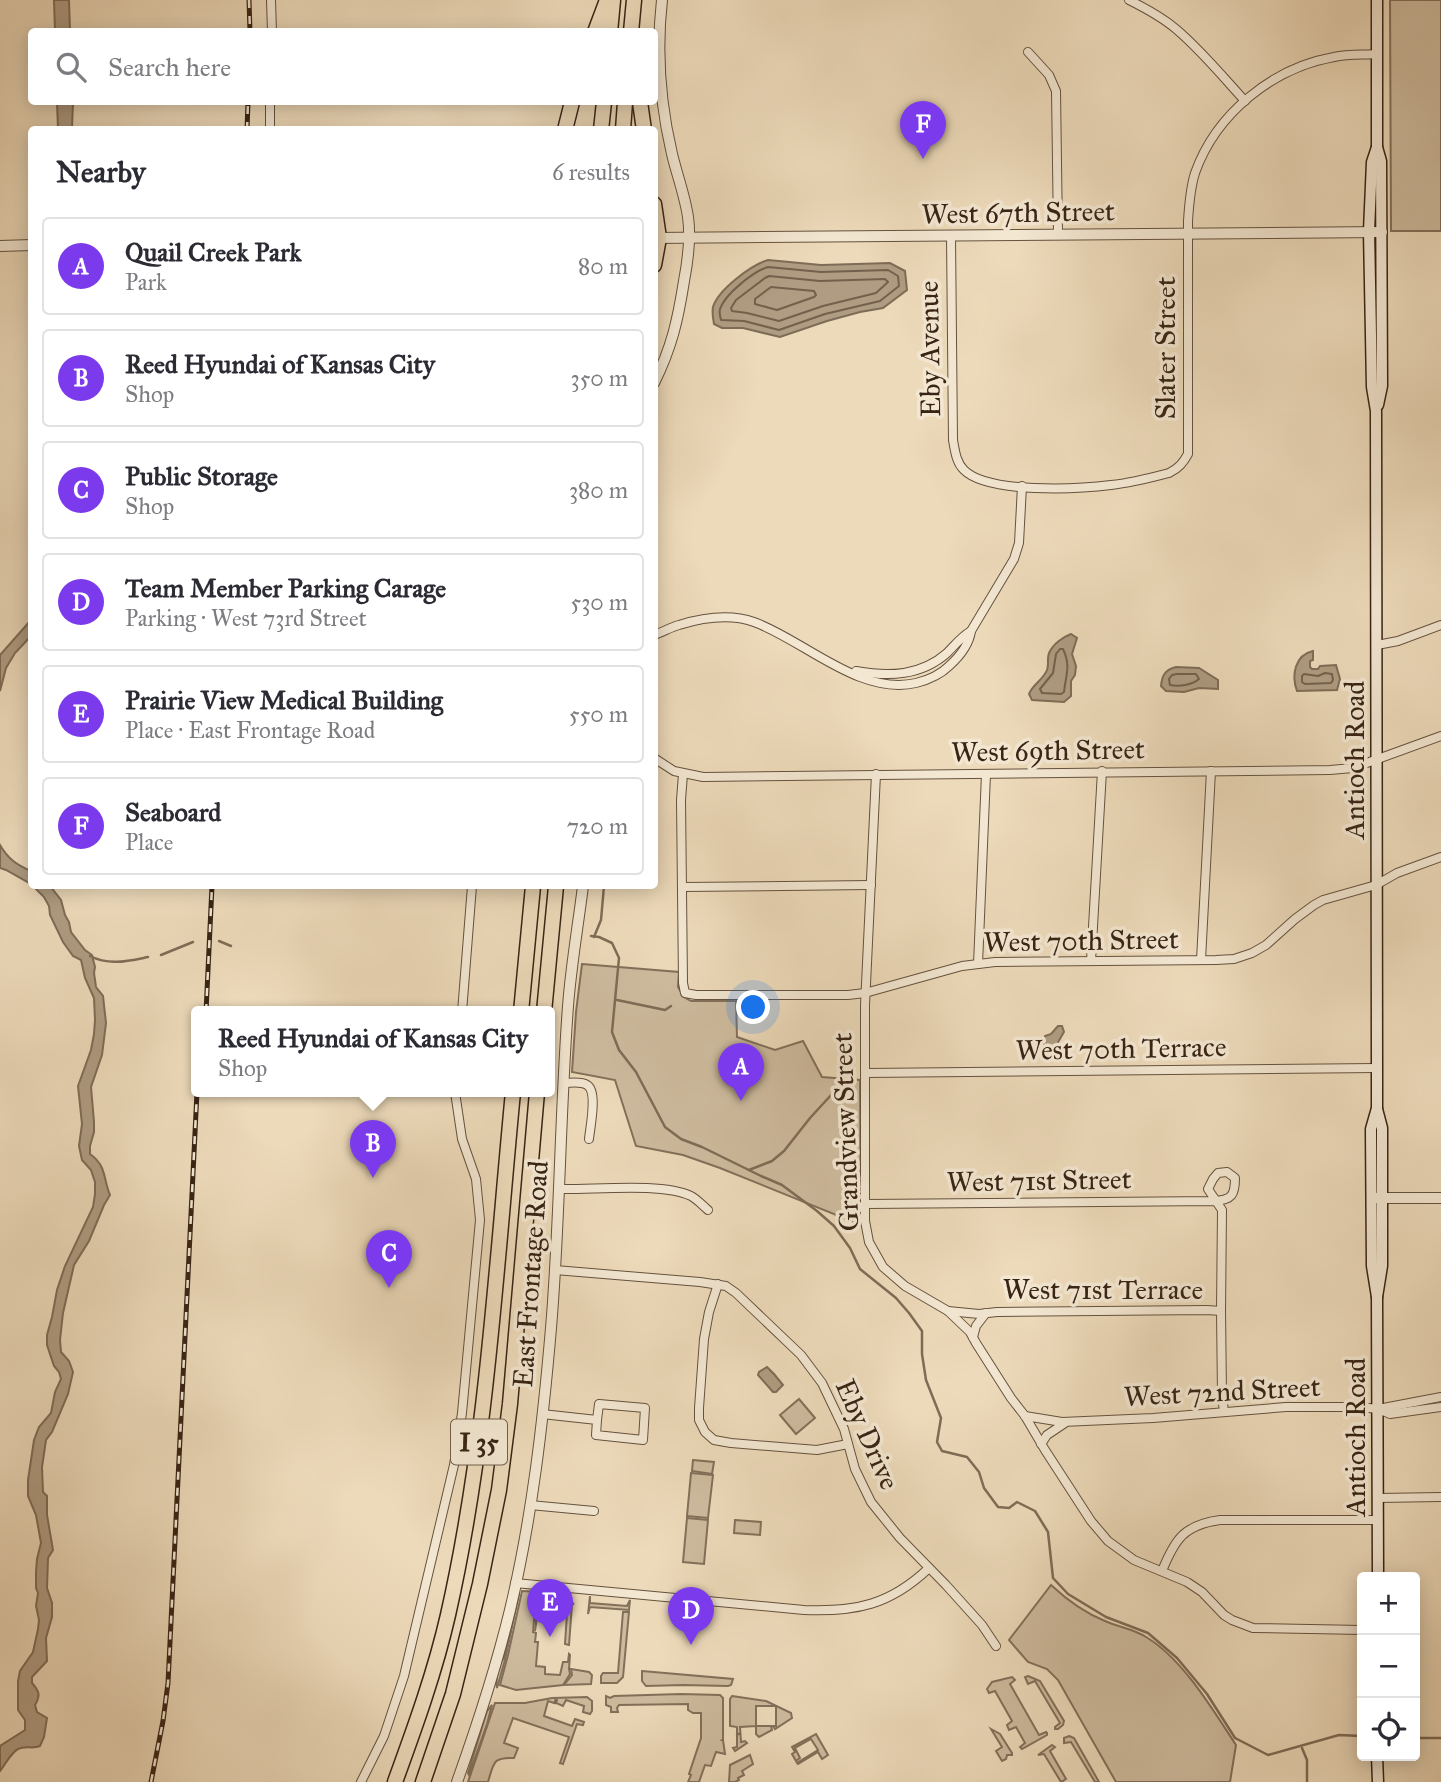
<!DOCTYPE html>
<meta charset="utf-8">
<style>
body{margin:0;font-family:"IM FELL Great Primer",serif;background:#f2f2f3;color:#2b2b33}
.controls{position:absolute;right:21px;bottom:21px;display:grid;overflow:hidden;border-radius:7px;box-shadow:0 4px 18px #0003}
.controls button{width:63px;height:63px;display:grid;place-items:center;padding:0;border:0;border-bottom:2px solid #e1e1e2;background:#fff;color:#2b2b33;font:35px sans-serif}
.you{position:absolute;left:754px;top:1008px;width:24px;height:24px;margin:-18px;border:5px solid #fff;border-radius:50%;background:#1a73e8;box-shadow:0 0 0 10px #1a73e833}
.badge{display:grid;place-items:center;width:46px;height:46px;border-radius:50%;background:#7c3aed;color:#fff;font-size:23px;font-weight:700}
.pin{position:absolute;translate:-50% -58px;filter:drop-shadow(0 2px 4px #0008)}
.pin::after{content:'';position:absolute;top:37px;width:24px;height:21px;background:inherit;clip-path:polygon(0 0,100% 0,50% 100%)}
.popup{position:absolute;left:191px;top:1006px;width:364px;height:91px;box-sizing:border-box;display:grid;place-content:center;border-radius:7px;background:#fff;filter:drop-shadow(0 2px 5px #0005);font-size:23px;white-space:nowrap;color:#7c7c81}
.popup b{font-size:26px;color:#2b2b33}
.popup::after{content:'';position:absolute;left:50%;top:100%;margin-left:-14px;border:14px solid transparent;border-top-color:#fff}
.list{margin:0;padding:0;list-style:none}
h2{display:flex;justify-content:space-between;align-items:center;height:91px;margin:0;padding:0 28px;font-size:30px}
h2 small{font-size:23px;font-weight:400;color:#7c7c81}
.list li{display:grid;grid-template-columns:46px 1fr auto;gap:21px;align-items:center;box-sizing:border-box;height:98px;margin:0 14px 14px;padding:0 14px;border:2px solid #e1e1e2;border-radius:7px}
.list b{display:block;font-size:26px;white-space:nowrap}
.list p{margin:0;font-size:23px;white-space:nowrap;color:#7c7c81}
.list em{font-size:23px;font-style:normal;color:#7c7c81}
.icon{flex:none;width:38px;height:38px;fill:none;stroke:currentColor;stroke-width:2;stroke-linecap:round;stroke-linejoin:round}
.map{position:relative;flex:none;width:1441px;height:1782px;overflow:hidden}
.search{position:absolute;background:#fff;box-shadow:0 4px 18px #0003;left:28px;top:28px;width:630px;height:77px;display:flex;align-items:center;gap:18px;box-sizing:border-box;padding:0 24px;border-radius:7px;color:#7c7c81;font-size:26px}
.panel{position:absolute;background:#fff;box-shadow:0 4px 18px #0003;left:28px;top:126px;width:630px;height:763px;border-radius:7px}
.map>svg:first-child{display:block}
.green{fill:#cebb9e;stroke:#83705a;stroke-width:2}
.water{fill:#af9c82;stroke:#7f6c56;stroke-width:2}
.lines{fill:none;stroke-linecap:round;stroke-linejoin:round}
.shore{stroke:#74604c;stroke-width:2}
.stream{stroke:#7f6c56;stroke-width:2.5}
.minor-casing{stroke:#65523e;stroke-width:10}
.tertiary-casing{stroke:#65523e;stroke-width:12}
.secondary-casing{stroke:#382415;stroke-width:13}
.motorway-casing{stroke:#382415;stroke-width:17}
.minor{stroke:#f3e7d2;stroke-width:8}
.tertiary{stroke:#f3e7d2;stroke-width:10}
.secondary{stroke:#f3e7d2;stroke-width:10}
.motorway{stroke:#eddaba;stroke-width:14}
.rail-casing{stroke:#382415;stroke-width:5}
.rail{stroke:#f3e7d2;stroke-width:2.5;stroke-dasharray:8;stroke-linecap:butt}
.labels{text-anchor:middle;stroke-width:7;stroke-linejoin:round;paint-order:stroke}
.shield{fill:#f3e7d2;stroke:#705e4e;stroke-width:2}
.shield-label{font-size:26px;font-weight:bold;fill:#382415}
.street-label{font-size:28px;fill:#382415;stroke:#f3e7d2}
</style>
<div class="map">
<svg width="1441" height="1782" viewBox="0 0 1441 1782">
<rect width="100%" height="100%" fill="#eddaba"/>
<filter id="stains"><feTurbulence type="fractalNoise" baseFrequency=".00286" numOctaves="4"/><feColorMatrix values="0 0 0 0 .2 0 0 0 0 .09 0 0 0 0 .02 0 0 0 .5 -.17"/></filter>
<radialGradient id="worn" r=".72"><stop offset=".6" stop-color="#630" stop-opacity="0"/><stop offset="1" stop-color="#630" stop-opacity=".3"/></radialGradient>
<!-- green -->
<g class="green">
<polygon points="1390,0 1441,0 1441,231 1391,231"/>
<polygon points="582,964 679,972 678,987 684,997 691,1001 736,1001 737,1037 775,1050 803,1041 822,1077 860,1080 861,1225 720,1168 683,1155 636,1146 615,1080 572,1072 576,1012"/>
<polygon points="799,1399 815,1418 796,1434 780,1415"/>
<polygon points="693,1460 714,1462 712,1474 692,1471"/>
<polygon points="691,1473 713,1475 708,1518 687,1516"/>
<polygon points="687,1518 708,1520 704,1564 683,1562"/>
<polygon points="735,1520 761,1522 760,1535 734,1533"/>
<path d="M1051,1585C1066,1599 1085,1613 1105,1621C1118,1627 1134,1629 1146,1637C1183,1659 1213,1710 1236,1745L1230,1782H1116L1058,1680L1047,1669L1028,1662L1009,1640Z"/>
<polygon points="522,1591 540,1592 539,1596 536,1596 533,1632 536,1633 535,1642 538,1642 536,1666 545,1667 545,1674 560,1675 563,1662 568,1662 569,1654 570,1655 569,1669 570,1674 563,1685 516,1690 500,1685 508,1655"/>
<path d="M519,1594L505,1660L497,1688C495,1679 499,1663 505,1656V1650Z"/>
<polygon points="590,1596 590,1603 627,1606 630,1600 629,1610 590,1607 588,1614"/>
<polygon points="538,1598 570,1601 572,1604 569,1645 565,1644 567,1613 538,1610 535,1631"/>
<polygon points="623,1612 629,1612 623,1677 617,1683 601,1683 601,1676 603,1673 618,1673"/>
<polygon points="571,1669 589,1672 592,1675 591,1684 564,1685 572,1675"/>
<polygon points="642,1671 733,1679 731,1685 728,1686 683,1685 646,1686 642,1681"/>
<polygon points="1028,1676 1040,1681 1064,1721 1063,1725 1058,1729 1055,1729 1055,1727 1060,1723 1035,1681 1028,1684 1025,1677"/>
<polygon points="1012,1677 1015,1680 1010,1684 1039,1735 1046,1732 1047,1733 1047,1735 1022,1749 1020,1747 1025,1743 1016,1727 1009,1730 1007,1725 1012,1721 995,1691 989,1693 987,1689 992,1682"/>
<polygon points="681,1694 720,1695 723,1698 723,1739 722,1740 723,1740 725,1754 716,1752 711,1766 705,1765 699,1782 688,1782 691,1775 689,1774 701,1738 701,1713 693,1713 688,1710 688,1704 619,1705 617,1708 618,1712 611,1712 611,1707 606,1705 606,1696 610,1698 614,1696"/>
<polygon points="732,1696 766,1701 791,1713 792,1718 775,1729 773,1726 776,1726 776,1706 756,1706 756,1726 771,1726 772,1730 759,1737 756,1734 756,1726 740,1727 741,1742 745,1741 747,1743 735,1751 733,1748 737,1747 737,1727 730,1726 730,1699"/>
<path d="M587,1697L592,1701V1711L590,1714L583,1712L584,1706L566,1700L563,1706L556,1703L557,1700L556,1699L554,1703L548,1701L544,1716L572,1726L575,1719L584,1722L583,1725L577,1724L563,1764L560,1763L569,1737L513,1718L504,1743L518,1748L514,1758C493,1757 494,1762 488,1782H468L495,1703H525L552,1698Z"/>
<polygon points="492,1705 487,1724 469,1775 468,1773 487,1711"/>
<polygon points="991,1729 1000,1734 1012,1753 1012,1755 1007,1755 1006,1759 1002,1761 996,1751 1002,1747"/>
<polygon points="816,1734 828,1755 822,1759 818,1752 798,1764 797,1763 818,1750 811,1739 795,1748 800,1758 796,1761 792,1754 795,1752 792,1747"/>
<polygon points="1069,1736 1074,1738 1099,1782 1095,1782 1071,1742 1064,1743 1064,1738"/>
<polygon points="1052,1745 1055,1747 1050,1751 1066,1779 1061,1782 1044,1754 1038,1755"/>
<polygon points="750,1755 753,1764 742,1771 744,1775 738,1778 739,1780 735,1782 729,1782 730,1765"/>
</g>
<!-- water -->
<g class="water">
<polygon points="54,0 69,0 70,31 55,31"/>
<polygon points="57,102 73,102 72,129 58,129"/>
<path d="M768,260L821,265L890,263L905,271L907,290L883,308L860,312L827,321L780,337L743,328H722L714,324C713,319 712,312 713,307C718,290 751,265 768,260Z"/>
<polygon points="31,620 31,636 15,653 6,668 0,691 0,655"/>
<path d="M1071,634L1077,638L1072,654L1076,666L1075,675L1071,681V696L1064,702L1032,700L1029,694C1033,684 1043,680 1047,670C1049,665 1047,658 1049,653C1053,644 1063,637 1071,634Z"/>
<path d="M1313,651V660L1310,661V667L1312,669H1318L1320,666L1336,665L1340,679L1337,690L1297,691C1291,675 1295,655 1313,651Z"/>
<path d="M1176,667L1199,668L1218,680V689L1199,688L1184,692L1166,691L1161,686C1162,675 1165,670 1176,667Z"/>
<path d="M0,845C8,859 17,865 31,871V884L6,870L0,868Z"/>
<path d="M33,886H50L61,900L65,915L69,922L71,932L85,950L92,955L95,967L94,973L96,987L103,996L106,1023L102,1055L91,1087L94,1122V1132L90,1146V1154C107,1166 103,1179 110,1195L104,1205L89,1241L74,1265L63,1313L60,1340L61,1352L69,1361L73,1372L68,1394L52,1432L46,1440L42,1467L43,1492L47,1496V1515L53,1550L48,1558L47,1588L52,1603V1617L46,1638L47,1661L32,1677V1683C39,1691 41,1695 35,1705L37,1712L47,1718L44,1737L40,1746C33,1749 29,1746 21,1748C13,1749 5,1765 0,1771V1746L25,1730V1720L18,1710V1681L20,1671L33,1652L38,1629L39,1620L36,1606L38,1593L36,1588V1572L37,1559L41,1543L36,1515L28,1496V1480L34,1440L39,1427L51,1413L55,1392L61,1379L59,1372L54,1366L47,1345V1335L52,1317L57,1290L65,1266L93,1207L95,1194V1182L91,1170L82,1160L79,1146L82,1124L78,1086L91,1050L94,1034L95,1020L94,998L85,978L81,960L73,956L63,942L50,915L49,906L44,897Z"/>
<polygon points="1058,1026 1062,1026 1064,1032 1053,1051 1049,1052 1043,1044 1045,1036 1051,1034"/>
<polygon points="767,1367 774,1374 783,1385 776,1392 773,1392 758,1375 759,1372"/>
</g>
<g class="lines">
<!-- shore -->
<g class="shore">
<path d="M768,267L821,272L888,270L898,276L899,286L880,301L825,314L779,330L744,321L721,320C720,316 719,313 720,309C725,294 754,271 768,267Z"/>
<polygon points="769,276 820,281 885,279 888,282 876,293 823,306 779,321 747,313 732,311 731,308 736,300 765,278"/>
<polygon points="771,287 814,291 816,295 814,297 777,310 755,304 755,299"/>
<path d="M1060,649H1063C1071,666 1066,674 1064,692L1061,694L1042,693L1040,689L1053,673L1056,654Z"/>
<polygon points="1325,673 1332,674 1333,680 1331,683 1305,684 1302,682 1302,676 1304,674 1318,676"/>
<path d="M1177,674H1196L1199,679C1192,685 1179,687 1170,685L1169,679L1172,675Z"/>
</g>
<!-- stream -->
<g class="stream">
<polyline points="591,936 599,937 612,943 619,958 612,1032 619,1050 636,1072 665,1127 681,1139 702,1147 761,1176 782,1185 817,1211 834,1226 850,1248 860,1269 896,1298 909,1313 922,1331 922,1354 926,1380 941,1418 937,1442 942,1451 967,1457 979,1472 984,1488 998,1507 1009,1508 1017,1502 1035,1511 1048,1532 1053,1578 1068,1594 1106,1617 1148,1633 1177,1658 1207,1694 1235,1738 1268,1755 1339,1735 1361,1736"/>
<polyline points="594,937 601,920 604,886"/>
<polyline points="219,941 231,946"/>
<polyline points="161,955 193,942"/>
<path d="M90,956C109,966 128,961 148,957"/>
<polyline points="617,1000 665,1010 671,1006"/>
<polyline points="749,1170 772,1161 784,1151 810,1118 832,1094"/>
<polyline points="571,1601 573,1604"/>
<polyline points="555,1703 556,1700"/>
<polyline points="737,1734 740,1734"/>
<polyline points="1415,1738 1441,1738"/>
<polyline points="1302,1748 1307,1760 1307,1782"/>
</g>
<defs>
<g id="minor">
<polyline points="271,0 272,32"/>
<path d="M1129,0C1145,8 1162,17 1176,29C1201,50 1223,77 1245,101"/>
<polyline points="1028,52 1049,75 1056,91 1058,234"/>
<polyline points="270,130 270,102"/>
<path d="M951,236L953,440C955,451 956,462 964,470C988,494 1079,489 1111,485C1131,483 1150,478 1169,473C1179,468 1183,463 1188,454V221C1189,205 1190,189 1195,173C1216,114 1272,68 1334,57C1348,54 1363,55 1377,54"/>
<path d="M654,635C663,632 671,627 679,625C702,618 731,614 754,622C804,640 859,696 916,683C928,680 940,675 949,666C959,657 969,645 971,631L1014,559L1019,543L1022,486"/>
<polyline points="1377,645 1398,641 1441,625"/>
<path d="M856,671C889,677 921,676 947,653C955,645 961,637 971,631"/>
<polyline points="654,758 674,771 703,777 1330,770 1353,768 1441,736"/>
<polyline points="683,774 681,800 683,983 685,993 696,995 848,995 865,993 962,966 995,962 1216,960 1234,959 1252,953 1266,945 1295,919 1314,905 1323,900 1376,885 1397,873 1441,857"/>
<polyline points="876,774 865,1005 865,1221 869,1242 883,1267 905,1286 948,1311 970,1332 976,1343 1011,1398 1025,1416 1045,1450 1091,1521 1108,1541 1134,1560 1187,1582 1202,1592 1224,1615 1232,1620 1253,1628 1362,1630"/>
<polyline points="682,887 871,885"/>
<polyline points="1201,960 1211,771"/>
<polyline points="1091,961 1102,771"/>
<polyline points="978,964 986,774"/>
<polyline points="462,1012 472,886"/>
<polyline points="865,1073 1377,1068"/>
<path d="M564,1083C571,1083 581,1081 587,1085C598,1091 590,1128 589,1139"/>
<path d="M559,1189C593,1190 662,1182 691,1196C697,1199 703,1206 708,1210"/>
<path d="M865,1204L1214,1201C1232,1200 1235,1195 1235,1178L1227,1172L1218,1173L1213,1179L1208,1189L1222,1210L1221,1311L1222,1395L1224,1412"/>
<polyline points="555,1270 700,1282 726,1286 736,1293 801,1355 822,1383 844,1429 855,1469 871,1502 900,1538 946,1585 982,1625 996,1646"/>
<polyline points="718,1284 709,1312 704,1339 699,1408 699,1420 705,1432 714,1440 731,1443 817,1450 848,1444"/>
<polyline points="948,1311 979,1314 997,1312 1207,1310 1221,1311"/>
<polyline points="973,1337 976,1326 986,1313"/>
<polyline points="1378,1409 1441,1397"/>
<polyline points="542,1414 597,1420 599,1404 645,1408 643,1440 596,1435 597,1420"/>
<polyline points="1025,1416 1062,1422 1153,1418 1286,1407 1360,1407 1378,1409 1390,1414 1441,1407"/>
<polyline points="1041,1444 1047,1435 1065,1423"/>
<polyline points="1378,1498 1441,1497"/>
<polyline points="530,1505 594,1511"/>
<path d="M1162,1571C1175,1539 1184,1525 1220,1520H1378"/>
<path d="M515,1583L804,1610C856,1612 890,1605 929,1568"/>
<polyline points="361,1782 384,1736 404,1676 454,1465 462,1413 480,1220 476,1179 462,1139 455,1092"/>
</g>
<g id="tertiary">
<polyline points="655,238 1382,232"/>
<polyline points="0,246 32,245"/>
<path d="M654,383C672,347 678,319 684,281C688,260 691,238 688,217C685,196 677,175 672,154C660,103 656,53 662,0"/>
<polyline points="1375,1198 1441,1198"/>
<path d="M457,1782C477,1726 496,1668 510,1610C532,1518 543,1422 551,1328C560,1221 560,1113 568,1006C571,966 578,926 583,886"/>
</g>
<g id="secondary">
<polyline points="1377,0 1377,147 1381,161 1382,386 1378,405"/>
<polyline points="1377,147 1372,162 1369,231 1372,387 1376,411 1377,1068 1377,1108 1371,1129 1372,1266 1377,1297"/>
<polyline points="1377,1109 1382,1128 1382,1266 1377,1297 1378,1577"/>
<polyline points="1377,1756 1378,1782"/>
</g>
<g id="motorway">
<polyline points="595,32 607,0"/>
<polyline points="610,32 613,0"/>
<polyline points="631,32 634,0"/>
<polyline points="640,102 644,130"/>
<polyline points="565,130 572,102"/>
<polyline points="601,130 604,102"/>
<polyline points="623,130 625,102"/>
<polyline points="654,204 659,238 654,265"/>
<polyline points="521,1012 533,886"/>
<polyline points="544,1012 556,886"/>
<path d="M395,1782C415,1727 435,1672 448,1615C487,1443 496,1267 513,1092"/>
<polyline points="423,1782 453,1694 480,1584 499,1490 510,1404 537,1092"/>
</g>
</defs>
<!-- minor casing -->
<use href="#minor" class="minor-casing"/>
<!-- tertiary casing -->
<use href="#tertiary" class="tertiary-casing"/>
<!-- secondary casing -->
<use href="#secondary" class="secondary-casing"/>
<!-- motorway casing -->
<use href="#motorway" class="motorway-casing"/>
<!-- minor -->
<use href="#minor" class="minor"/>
<!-- tertiary -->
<use href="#tertiary" class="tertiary"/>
<!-- secondary -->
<use href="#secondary" class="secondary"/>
<!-- motorway -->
<use href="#motorway" class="motorway"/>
<defs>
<g id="rail">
<polyline points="249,0 250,32"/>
<polyline points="247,130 248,102"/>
<polyline points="206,1012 212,886"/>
<polyline points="151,1782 163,1721 168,1683 197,1092"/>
</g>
</defs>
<!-- rail casing -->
<use href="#rail" class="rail-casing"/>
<!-- rail -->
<use href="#rail" class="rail"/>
</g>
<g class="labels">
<!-- shield labels -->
<rect class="shield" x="451" y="1419.5" width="56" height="45" rx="5"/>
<g class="shield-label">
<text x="479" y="1451">I 35</text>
</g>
<!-- street labels -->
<g class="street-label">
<text transform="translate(1018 212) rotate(-1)" y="10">West 67th Street</text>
<text transform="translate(1165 348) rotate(-90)" y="10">Slater Street</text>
<text transform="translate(929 349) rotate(-91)" y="10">Eby Avenue</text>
<text transform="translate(1048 750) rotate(-1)" y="10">West 69th Street</text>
<text transform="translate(1354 760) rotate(-90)" y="10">Antioch Road</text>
<text transform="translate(1081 940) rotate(-1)" y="10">West 70th Street</text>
<text transform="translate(1121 1048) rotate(-1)" y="10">West 70th Terrace</text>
<text transform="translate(845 1132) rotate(-92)" y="10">Grandview Street</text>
<text transform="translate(1039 1180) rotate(-1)" y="10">West 71st Street</text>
<text transform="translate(530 1274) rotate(-86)" y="10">East Frontage Road</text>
<text x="1103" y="1299">West 71st Terrace</text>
<text transform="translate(1222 1391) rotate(-3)" y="10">West 72nd Street</text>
<text transform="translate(868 1434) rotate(66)" y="10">Eby Drive</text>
<text transform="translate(1355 1437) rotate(-90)" y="10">Antioch Road</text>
</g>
</g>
<rect width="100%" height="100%" filter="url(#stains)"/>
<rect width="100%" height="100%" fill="url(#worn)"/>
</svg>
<div class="controls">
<button>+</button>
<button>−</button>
<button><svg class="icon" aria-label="locate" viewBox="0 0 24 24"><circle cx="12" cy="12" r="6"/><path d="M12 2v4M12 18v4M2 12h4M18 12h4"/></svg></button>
</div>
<div class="you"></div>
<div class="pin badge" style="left:741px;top:1101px">A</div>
<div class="pin badge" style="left:373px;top:1178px">B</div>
<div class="popup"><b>Reed Hyundai of Kansas City</b>Shop</div>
<div class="pin badge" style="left:389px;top:1288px">C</div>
<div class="pin badge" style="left:691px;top:1645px">D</div>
<div class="pin badge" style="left:550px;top:1637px">E</div>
<div class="pin badge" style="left:923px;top:159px">F</div>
<div class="search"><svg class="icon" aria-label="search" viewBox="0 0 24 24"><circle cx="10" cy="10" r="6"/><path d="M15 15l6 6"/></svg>Search here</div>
<section class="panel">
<h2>Nearby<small>6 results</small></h2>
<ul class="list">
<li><span class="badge">A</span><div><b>Quail Creek Park</b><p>Park</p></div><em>80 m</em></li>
<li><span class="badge">B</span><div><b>Reed Hyundai of Kansas City</b><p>Shop</p></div><em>350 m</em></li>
<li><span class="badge">C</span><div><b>Public Storage</b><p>Shop</p></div><em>380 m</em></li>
<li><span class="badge">D</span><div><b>Team Member Parking Carage</b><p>Parking · West 73rd Street</p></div><em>530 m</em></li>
<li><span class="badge">E</span><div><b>Prairie View Medical Building</b><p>Place · East Frontage Road</p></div><em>550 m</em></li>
<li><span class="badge">F</span><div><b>Seaboard</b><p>Place</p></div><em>720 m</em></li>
</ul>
</section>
</div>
